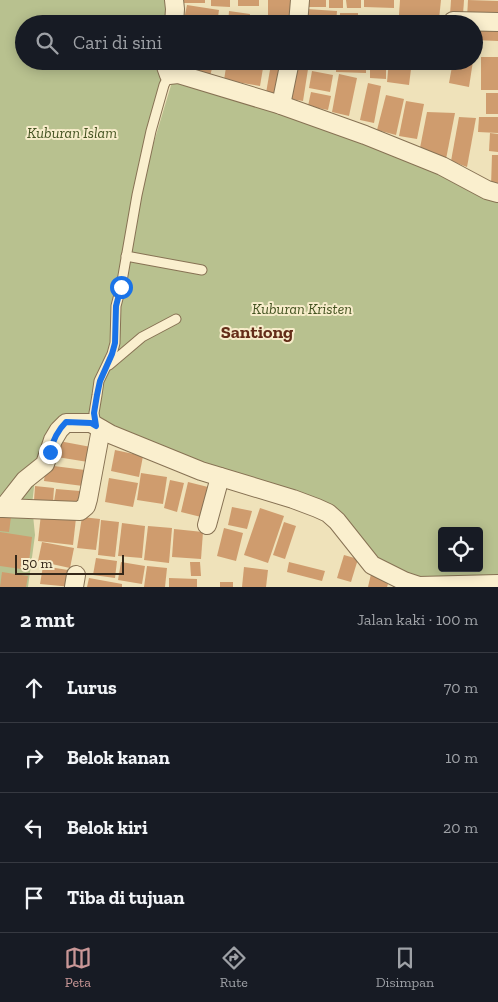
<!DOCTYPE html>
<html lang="id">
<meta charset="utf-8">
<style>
body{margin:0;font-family:"Zilla Slab",serif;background:#20242c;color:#f1f3f6}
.controls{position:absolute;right:15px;bottom:15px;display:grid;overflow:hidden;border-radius:5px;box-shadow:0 2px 12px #0003}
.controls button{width:45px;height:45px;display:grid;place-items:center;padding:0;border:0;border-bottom:1px solid #363941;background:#171b24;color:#f1f3f6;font:25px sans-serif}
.scale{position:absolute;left:15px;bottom:12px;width:109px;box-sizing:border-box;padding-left:5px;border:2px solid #35281a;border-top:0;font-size:14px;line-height:18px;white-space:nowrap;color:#35281a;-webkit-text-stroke:4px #f7ecca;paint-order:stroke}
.stop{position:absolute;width:15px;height:15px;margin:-11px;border:4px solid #1a73e8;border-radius:50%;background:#fff}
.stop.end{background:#1a73e8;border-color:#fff;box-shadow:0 1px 5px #0008}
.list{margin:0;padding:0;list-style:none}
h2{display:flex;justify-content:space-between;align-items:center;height:65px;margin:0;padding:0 20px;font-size:21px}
h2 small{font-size:16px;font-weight:400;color:#9ea1a6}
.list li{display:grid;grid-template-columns:32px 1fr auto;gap:15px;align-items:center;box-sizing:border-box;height:70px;padding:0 20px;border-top:1px solid #363941}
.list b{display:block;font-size:19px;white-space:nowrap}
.list em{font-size:16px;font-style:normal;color:#9ea1a6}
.icon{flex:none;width:28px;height:28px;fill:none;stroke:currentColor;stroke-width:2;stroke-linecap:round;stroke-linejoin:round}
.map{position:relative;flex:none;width:498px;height:587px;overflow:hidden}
.search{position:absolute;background:#171b24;box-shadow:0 2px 12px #0003;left:15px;right:15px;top:15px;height:55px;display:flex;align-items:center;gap:12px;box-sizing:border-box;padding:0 18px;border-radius:28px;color:#9ea1a6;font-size:19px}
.sheet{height:345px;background:#171b24}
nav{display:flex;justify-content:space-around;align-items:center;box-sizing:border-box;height:70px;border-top:1px solid #363941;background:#171b24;font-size:14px;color:#9ea1a6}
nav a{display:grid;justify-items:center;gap:2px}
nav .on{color:#c99797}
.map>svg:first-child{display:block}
.cemetery{fill:#b8c18f;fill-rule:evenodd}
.building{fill:#cf9c6e}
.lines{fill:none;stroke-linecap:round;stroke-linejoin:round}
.lane-casing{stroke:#877254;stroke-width:11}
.street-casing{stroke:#877254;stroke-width:20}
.lane{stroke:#faefce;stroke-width:9}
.street{stroke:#faefce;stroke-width:18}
.route{stroke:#1a73e8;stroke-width:6}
.labels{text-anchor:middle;stroke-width:4;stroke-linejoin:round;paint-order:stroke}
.park-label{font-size:15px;font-style:italic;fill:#435220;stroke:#f7ecca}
.quarter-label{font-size:18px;font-weight:bold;fill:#632c18;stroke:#f7ecca}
</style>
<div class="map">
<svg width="498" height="587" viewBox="0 0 498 587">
<rect width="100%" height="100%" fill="#efe2ba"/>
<!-- cemetery -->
<g class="cemetery">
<polygon points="0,0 166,0 169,24 24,24 24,61 156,61 164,73 139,162 111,315 110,346 95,379 90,418 67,419 35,478 32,505 35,535 28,587 0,587"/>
<path d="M172,82L274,112L362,141L498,200V587H419L377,564L339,514L223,471L97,421L102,384L147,165ZM442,531H479V568H442Z"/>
</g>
<!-- building -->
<g class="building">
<rect x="182" y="0" width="23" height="3"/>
<polygon points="211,0 230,0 230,7 211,6"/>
<rect x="238" y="0" width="21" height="6"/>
<rect x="268" y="0" width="29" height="15"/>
<rect x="309" y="0" width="17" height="7"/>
<rect x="329" y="0" width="14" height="8"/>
<polygon points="346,0 361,0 361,8 347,8"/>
<polygon points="364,0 394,0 394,8 364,7"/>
<polygon points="400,0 441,0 439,19 399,15"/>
<polygon points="451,0 464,0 463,15 450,15"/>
<polygon points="468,0 498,1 498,19 467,18"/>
<polygon points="187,5 219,10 217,24 183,24"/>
<polygon points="306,9 337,11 336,24 305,24"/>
<polygon points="229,11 250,14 249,24 228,24"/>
<rect x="340" y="13" width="18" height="11"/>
<polygon points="257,16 295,22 294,24 256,24"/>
<polygon points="364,17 385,17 384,24 364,24"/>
<polygon points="395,20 416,23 416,24 394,24"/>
<polygon points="474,24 498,25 498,41 474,40"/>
<rect x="481" y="57" width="17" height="33"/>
<polygon points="168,61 214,61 210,76"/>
<polygon points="227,61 264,62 260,86 224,80"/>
<polygon points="303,61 332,61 331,67 303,64"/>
<polygon points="336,61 366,61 366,73 336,72"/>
<polygon points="370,61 386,61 386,79 370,78"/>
<polygon points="389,61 412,61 409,85 387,82"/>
<polygon points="428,61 449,61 448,66"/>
<polygon points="453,61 473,61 469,87 449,83"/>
<polygon points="271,64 286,67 281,95 266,93"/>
<polygon points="290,66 308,69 303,101 285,98"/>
<polygon points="312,71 333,75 330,92 309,88"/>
<polygon points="339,74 357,78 349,116 332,112"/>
<polygon points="368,83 381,86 374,123 360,120"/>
<polygon points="311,92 331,96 328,110 308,106"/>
<rect x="486" y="93" width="12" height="21"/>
<polygon points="386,95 404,99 396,135 377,130"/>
<polygon points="406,101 424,104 417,139 399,136"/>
<polygon points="427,112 455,113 446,159 420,148"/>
<polygon points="459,117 476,118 467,167 451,161"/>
<polygon points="479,117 498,117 498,133 478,132"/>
<polygon points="490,133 498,134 498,152 489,151"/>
<polygon points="492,155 498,155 498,186 491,186"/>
<polygon points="59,441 91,447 88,462 57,457"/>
<polygon points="115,450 143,456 139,477 111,471"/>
<polygon points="46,465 85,470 83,486 44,481"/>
<polygon points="141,473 167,477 163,504 137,500"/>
<polygon points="109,478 138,483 133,507 105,502"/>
<polygon points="170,480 184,483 177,512 164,508"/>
<polygon points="188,482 212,488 205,518 181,512"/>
<polygon points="35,486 54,488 53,502 34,501"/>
<polygon points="56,489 80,491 79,505 54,502"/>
<polygon points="232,507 252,511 247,529 228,525"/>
<polygon points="260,508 284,516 268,563 244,555"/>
<polygon points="41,514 76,518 73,545 38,541"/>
<polygon points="0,516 11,517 9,532 0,531"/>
<polygon points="82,517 100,519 96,550 77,548"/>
<polygon points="101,520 119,522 115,557 98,555"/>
<polygon points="284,522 296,526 285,559 273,555"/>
<polygon points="122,523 145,526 142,558 118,556"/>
<polygon points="148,526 172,528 169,563 144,560"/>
<polygon points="224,528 243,533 236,561 217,556"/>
<polygon points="174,529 203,532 201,559 172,557"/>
<polygon points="0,532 32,537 28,570 0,566"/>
<polygon points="42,542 74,548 70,568 38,561"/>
<polygon points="344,555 358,559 351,582 337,578"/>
<polygon points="96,558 117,561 115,578 93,575"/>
<polygon points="121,562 145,566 142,584 118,580"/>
<polygon points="190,562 200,562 201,576 191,576"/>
<polygon points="289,562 325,571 322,581 287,572"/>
<polygon points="43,566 74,571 72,587 40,584"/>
<polygon points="147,566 167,568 165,587 144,587"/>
<polygon points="244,567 268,570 266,587 242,587"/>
<polygon points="2,572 28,576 26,587 0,587"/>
<polygon points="371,574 388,584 387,587 368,587"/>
<polygon points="89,578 122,584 122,587 87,587"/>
<polygon points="169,578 197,579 197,587 169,587"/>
<rect x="220" y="582" width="13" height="5"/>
</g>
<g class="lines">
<defs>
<g id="lane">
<polyline points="126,256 202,270"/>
<polyline points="109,365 142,337 176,319"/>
<polyline points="96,425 94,413 97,395 99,381 112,354 115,343 116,306 121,287 137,195 151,131 164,85 169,75"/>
</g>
<g id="street">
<polyline points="453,21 498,22"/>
<polyline points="174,24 175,9 174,0"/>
<polyline points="298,24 300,0"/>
<polyline points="164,61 169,75 178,74 281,105 365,135 442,166 487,190 498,193"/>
<polyline points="281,105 290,61"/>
<polyline points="0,508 3,508 25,480 45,464 53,440 59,430 66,423 91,423 110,434 201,471 293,499 317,508 328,513 337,521 372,565 404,581 419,586 498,584"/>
<polyline points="3,508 80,511 86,506 88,499 101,429"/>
<polyline points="207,525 220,477"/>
<polyline points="74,587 76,575"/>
</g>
</defs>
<!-- lane casing -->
<use href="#lane" class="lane-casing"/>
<!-- street casing -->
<use href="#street" class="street-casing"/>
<!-- lane -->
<use href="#lane" class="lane"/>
<!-- street -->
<use href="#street" class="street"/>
</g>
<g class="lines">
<!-- route -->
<path class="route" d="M50,452C53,440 57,431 66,422L91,423L96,426L94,413L97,395L100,381L112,354L115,343L116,306L121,287"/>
</g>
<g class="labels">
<!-- park labels -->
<g class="park-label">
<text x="72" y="138">Kuburan Islam</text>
<text x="302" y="314">Kuburan Kristen</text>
</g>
<!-- quarter labels -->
<g class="quarter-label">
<text x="257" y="338">Santiong</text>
</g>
</g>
</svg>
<div class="controls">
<button><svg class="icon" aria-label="locate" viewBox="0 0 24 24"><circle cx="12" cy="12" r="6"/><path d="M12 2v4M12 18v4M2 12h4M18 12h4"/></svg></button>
</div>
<div class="scale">50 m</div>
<div class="stop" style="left:121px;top:287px"></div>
<div class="stop end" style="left:50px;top:452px"></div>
<div class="search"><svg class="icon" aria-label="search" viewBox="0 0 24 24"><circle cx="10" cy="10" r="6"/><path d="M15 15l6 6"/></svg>Cari di sini</div>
</div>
<section class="sheet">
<h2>2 mnt<small>Jalan kaki · 100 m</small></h2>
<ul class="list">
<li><svg class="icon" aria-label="ahead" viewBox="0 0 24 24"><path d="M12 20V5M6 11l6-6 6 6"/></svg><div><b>Lurus</b></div><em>70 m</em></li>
<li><svg class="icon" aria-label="right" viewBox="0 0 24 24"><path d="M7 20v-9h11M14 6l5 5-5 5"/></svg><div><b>Belok kanan</b></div><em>10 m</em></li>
<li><svg class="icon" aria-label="left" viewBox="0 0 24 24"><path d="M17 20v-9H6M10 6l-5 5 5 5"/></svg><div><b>Belok kiri</b></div><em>20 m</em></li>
<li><svg class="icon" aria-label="arrive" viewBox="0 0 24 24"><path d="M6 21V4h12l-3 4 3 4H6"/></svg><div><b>Tiba di tujuan</b></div></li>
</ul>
</section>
<nav>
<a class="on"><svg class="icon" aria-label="map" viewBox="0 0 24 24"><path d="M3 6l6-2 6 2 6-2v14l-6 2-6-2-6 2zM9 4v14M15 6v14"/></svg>Peta</a>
<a><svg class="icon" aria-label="directions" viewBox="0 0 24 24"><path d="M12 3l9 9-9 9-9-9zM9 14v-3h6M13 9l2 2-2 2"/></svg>Rute</a>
<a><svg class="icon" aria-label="saved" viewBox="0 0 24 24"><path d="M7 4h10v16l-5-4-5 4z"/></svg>Disimpan</a>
</nav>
